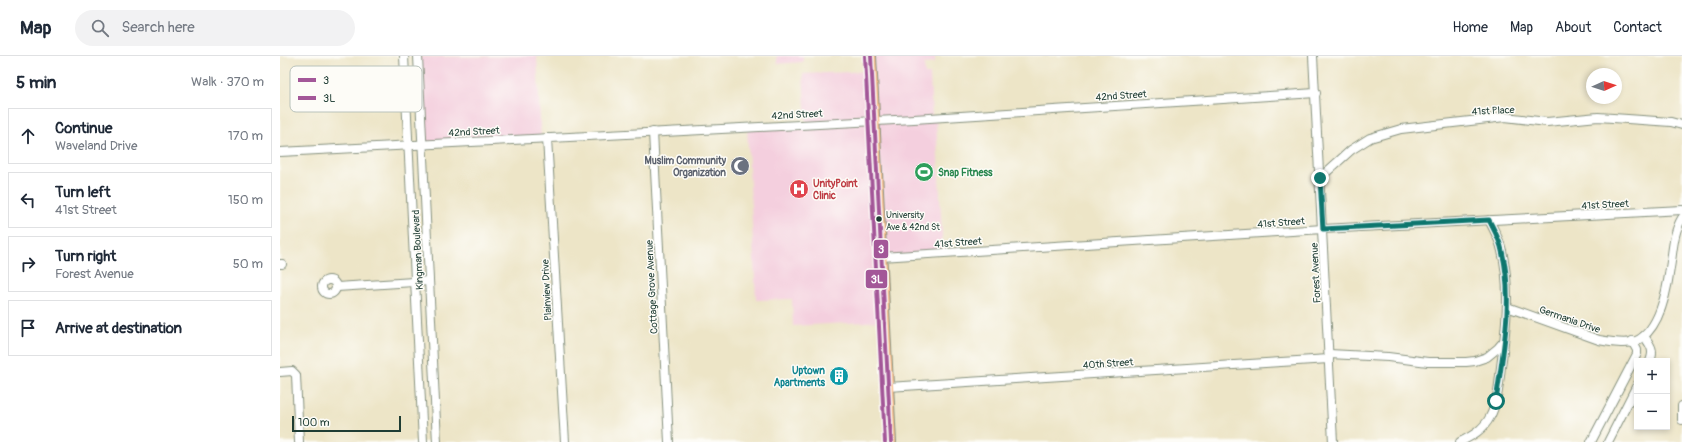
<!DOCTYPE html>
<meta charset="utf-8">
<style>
body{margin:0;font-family:Pangolin,sans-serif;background:#f2f2f3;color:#1f2937}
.controls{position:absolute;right:12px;bottom:12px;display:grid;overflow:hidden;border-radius:0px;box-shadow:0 2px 6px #0003}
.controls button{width:36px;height:36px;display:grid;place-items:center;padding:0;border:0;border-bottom:1px solid #e0e1e3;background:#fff;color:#1f2937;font:20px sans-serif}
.compass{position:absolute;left:1306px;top:12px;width:36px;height:36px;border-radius:50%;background:#fff;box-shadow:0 2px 6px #0003;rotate:87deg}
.scale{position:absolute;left:12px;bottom:10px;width:109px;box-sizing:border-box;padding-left:4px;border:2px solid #1f3d34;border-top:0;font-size:11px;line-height:14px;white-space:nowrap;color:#1f3d34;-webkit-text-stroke:3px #fdfcf7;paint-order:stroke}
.stop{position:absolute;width:12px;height:12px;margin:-9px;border:3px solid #0f766e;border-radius:50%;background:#fff}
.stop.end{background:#0f766e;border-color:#fff;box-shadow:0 1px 4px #0008}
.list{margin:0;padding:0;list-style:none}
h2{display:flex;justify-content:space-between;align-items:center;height:52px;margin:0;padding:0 16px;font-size:17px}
h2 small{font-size:13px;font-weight:400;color:#747a83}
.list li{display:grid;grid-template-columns:26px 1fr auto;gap:12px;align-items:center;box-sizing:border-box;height:56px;margin:0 8px 8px;padding:0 8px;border:1px solid #e0e1e3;border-radius:0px}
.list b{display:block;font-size:15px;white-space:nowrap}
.list p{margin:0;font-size:13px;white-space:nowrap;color:#747a83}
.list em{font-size:13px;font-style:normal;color:#747a83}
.icon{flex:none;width:22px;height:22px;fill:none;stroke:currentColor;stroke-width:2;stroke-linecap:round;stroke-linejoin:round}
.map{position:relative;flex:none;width:1402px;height:386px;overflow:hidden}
header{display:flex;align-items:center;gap:24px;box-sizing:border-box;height:56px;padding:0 20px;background:#fff;border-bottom:1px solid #e0e1e3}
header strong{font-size:19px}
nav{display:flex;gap:22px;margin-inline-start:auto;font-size:14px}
.search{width:280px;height:36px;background:#f2f2f3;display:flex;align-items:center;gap:10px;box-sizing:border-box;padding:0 14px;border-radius:22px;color:#747a83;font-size:15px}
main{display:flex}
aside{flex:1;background:#fff}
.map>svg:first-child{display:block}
.built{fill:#f4cfde}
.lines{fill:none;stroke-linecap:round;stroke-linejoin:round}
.minor-casing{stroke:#86917e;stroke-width:10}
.major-casing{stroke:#86917e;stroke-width:12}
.minor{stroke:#fff;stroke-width:8}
.major{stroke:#f9bc8a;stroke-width:10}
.bus-1-casing{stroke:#fdfcf7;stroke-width:7}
.bus-2-casing{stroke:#fdfcf7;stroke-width:7}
.bus-1{stroke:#a35798;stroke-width:4}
.bus-2{stroke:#a35798;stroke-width:4}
.route{stroke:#0f766e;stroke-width:5}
.bus-dot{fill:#1f3d34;stroke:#fdfcf7;stroke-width:1.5}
.labels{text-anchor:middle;stroke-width:3;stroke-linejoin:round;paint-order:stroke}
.bus-label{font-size:9px;fill:#1f3d34;stroke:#fdfcf7;text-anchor:start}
.street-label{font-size:10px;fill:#1f3d34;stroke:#fdfcf7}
.worship-label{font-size:10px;font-weight:bold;fill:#5b616d;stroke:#fdfcf7;text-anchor:end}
.leisure-label{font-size:10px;font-weight:bold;fill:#27864d;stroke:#fdfcf7;text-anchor:start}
.health-label{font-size:10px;font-weight:bold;fill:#be3a42;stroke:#fdfcf7;text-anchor:start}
.culture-label{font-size:10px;font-weight:bold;fill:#0d838f;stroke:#fdfcf7;text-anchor:end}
.key{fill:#fdfcf7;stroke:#bac3bc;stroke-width:1}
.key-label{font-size:11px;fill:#1f3d34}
.line-badge{stroke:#fdfcf7;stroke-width:1.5}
.badge-label{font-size:11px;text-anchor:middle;font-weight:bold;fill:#fff}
</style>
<header>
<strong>Map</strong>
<div class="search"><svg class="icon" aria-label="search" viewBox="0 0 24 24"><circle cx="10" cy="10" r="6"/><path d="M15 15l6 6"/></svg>Search here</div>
<nav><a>Home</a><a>Map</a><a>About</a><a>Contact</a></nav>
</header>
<main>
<aside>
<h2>5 min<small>Walk · 370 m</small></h2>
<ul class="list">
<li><svg class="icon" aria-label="ahead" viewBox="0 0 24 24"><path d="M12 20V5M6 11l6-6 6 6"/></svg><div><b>Continue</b><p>Waveland Drive</p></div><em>170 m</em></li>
<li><svg class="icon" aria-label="left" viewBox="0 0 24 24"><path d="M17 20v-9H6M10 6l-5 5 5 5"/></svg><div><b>Turn left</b><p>41st Street</p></div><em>150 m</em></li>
<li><svg class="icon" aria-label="right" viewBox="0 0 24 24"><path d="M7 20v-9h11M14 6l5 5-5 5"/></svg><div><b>Turn right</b><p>Forest Avenue</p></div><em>50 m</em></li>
<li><svg class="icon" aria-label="arrive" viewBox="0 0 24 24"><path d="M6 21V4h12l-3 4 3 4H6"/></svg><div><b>Arrive at destination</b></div></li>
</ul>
</aside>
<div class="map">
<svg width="1402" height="386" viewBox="0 0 1402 386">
<rect width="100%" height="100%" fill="#fdfcf7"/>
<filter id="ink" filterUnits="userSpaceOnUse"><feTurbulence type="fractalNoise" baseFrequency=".025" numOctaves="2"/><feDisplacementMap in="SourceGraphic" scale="8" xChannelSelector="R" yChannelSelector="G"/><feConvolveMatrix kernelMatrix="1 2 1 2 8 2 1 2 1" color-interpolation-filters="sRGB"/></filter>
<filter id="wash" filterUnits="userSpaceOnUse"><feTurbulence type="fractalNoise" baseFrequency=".012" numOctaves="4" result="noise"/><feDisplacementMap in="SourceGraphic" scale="16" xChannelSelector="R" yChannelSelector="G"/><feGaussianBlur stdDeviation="0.9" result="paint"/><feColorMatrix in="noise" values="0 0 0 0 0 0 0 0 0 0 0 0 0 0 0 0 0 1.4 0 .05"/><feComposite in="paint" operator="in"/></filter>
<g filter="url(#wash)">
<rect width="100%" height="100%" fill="#ede5c7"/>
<!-- built -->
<g class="built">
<polygon points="257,0 261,82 142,88 138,1"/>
<polygon points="497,0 523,0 523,6 497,8"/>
<polygon points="591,0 655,0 655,7 644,8 645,18 650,18 652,61 656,62 663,197 602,201 605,265 513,270 512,243 476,244 467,71 526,68 523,18 592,15"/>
</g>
</g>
<g filter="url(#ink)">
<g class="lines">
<defs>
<g id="minor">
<polyline points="124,0 143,386"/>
<polyline points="138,0 157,386"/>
<polyline points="1033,0 1053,386"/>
<polyline points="373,76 389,386"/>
<polyline points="267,82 285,386"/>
<polyline points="0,96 634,63 1036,37"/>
<polyline points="1040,122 1071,94 1090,82 1121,73 1225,61 1267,66 1318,61 1333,62 1391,66 1402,69"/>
<polyline points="601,201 1043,173 1402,154"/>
<polyline points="0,208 2,208"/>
<circle cx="49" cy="231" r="7"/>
<polyline points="57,231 149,225"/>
<path d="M1227,251L1319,284C1330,286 1345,289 1356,285C1379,275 1387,235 1390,212C1393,195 1393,177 1402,162"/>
<path d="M1364,280C1370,289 1375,294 1370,305"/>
<polyline points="1049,298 1108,301 1148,306 1186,306 1195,305 1207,301 1218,292 1224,285"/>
<polyline points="0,316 12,315 16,319 19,386"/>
<polyline points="608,331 1049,303"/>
<polyline points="1402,350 1402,364"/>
<path d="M1180,386C1192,380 1203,374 1210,361C1218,346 1219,327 1221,311C1226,273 1231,233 1222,195C1220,184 1214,174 1209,164"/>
<polyline points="1311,386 1357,298 1357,294 1352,285"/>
<polyline points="1328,386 1357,329"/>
</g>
<polyline id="major" points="591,0 611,386"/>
</defs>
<!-- minor casing -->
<use href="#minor" class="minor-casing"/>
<!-- major casing -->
<use href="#major" class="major-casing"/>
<!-- minor -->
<use href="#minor" class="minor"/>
<!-- major -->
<use href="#major" class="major"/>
<defs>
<polyline id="bus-1" points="591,0 611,386"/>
<polyline id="bus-2" points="585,0 605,386"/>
</defs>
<!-- bus-1 casing -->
<use href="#bus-1" class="bus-1-casing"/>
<!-- bus-2 casing -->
<use href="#bus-2" class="bus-2-casing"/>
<!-- bus-1 -->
<use href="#bus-1" class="bus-1"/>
<!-- bus-2 -->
<use href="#bus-2" class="bus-2"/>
</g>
</g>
<g class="lines" filter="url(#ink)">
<!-- route -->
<path class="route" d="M1040,122L1043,173L1209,164C1214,174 1220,184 1222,195C1234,244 1223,296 1216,345"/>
</g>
<!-- icons -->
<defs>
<symbol id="mosque-disc" viewBox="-11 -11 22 22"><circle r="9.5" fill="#6b7280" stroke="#fdfcf7"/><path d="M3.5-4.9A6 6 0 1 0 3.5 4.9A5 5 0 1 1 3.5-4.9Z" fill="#fff"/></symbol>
<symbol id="stadium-disc" viewBox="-11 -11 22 22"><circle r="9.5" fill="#2e9e5b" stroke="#fdfcf7"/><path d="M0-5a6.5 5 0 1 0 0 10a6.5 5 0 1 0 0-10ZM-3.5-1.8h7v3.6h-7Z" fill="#fff"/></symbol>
<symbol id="hospital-disc" viewBox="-11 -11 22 22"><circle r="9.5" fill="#e0444e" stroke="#fdfcf7"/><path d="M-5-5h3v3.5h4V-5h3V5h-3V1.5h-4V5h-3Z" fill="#fff"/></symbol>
<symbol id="building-disc" viewBox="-11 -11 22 22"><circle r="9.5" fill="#0f9aa8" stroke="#fdfcf7"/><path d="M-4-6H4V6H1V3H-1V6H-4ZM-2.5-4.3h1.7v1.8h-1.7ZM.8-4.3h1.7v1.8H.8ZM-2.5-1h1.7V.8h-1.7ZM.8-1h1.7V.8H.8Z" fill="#fff"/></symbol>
</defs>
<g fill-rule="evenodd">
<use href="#mosque-disc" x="449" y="99" width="22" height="22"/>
<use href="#stadium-disc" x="633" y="105" width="22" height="22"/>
<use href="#hospital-disc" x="508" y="122" width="22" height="22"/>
<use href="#building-disc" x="548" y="309" width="22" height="22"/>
</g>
<!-- markers -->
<circle class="bus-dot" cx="599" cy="163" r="3.5"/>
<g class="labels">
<!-- bus labels -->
<g class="bus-label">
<text x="606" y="162">University<tspan x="606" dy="12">Ave &amp; 42nd St</tspan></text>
</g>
<!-- street labels -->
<g class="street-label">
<text transform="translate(841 39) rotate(-4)" y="4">42nd Street</text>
<text transform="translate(1213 54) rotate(-3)" y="4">41st Place</text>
<text transform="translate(517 58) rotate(-3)" y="4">42nd Street</text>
<text transform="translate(194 75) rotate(-3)" y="4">42nd Street</text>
<text transform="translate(1325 148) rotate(-3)" y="4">41st Street</text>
<text transform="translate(1001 166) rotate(-4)" y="4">41st Street</text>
<text transform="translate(678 186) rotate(-4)" y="4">41st Street</text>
<text transform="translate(137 194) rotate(-93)" y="4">Kingman Boulevard</text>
<text transform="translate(1035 217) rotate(-93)" y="4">Forest Avenue</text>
<text transform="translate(371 231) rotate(-93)" y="4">Cottage Grove Avenue</text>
<text transform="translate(266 234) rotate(-93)" y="4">Plainview Drive</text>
<text transform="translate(1290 263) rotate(19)" y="4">Germania Drive</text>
<text transform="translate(828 307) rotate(-4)" y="4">40th Street</text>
</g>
<!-- worship labels -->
<g class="worship-label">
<text x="446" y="108">Muslim Community<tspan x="446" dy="12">Organization</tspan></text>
</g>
<!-- leisure labels -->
<g class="leisure-label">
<text x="658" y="120">Snap Fitness</text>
</g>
<!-- health labels -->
<g class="health-label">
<text x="533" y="131">UnityPoint<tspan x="533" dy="12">Clinic</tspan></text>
</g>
<!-- culture labels -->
<g class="culture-label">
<text x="545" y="318">Uptown<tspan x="545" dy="12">Apartments</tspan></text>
</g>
</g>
<!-- legend -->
<rect x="10" y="10" width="132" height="46" rx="6" class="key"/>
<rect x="18" y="22" width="18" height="4" fill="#a35798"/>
<rect x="18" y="40" width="18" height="4" fill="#a35798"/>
<g class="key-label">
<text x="43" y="28">3</text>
<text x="43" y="46">3L</text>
</g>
<g class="line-badge">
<rect x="593" y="183" width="16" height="20" rx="4" fill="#a35798"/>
<rect x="585" y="213" width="23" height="20" rx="4" fill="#a35798"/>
</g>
<g class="badge-label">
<text x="601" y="197">3</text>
<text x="597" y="227">3L</text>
</g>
</svg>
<div class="controls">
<button>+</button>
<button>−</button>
</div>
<svg class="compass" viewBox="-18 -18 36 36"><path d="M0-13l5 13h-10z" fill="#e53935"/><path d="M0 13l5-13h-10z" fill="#747a83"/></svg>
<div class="scale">100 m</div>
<div class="stop" style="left:1216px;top:345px"></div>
<div class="stop end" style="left:1040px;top:122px"></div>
</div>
</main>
